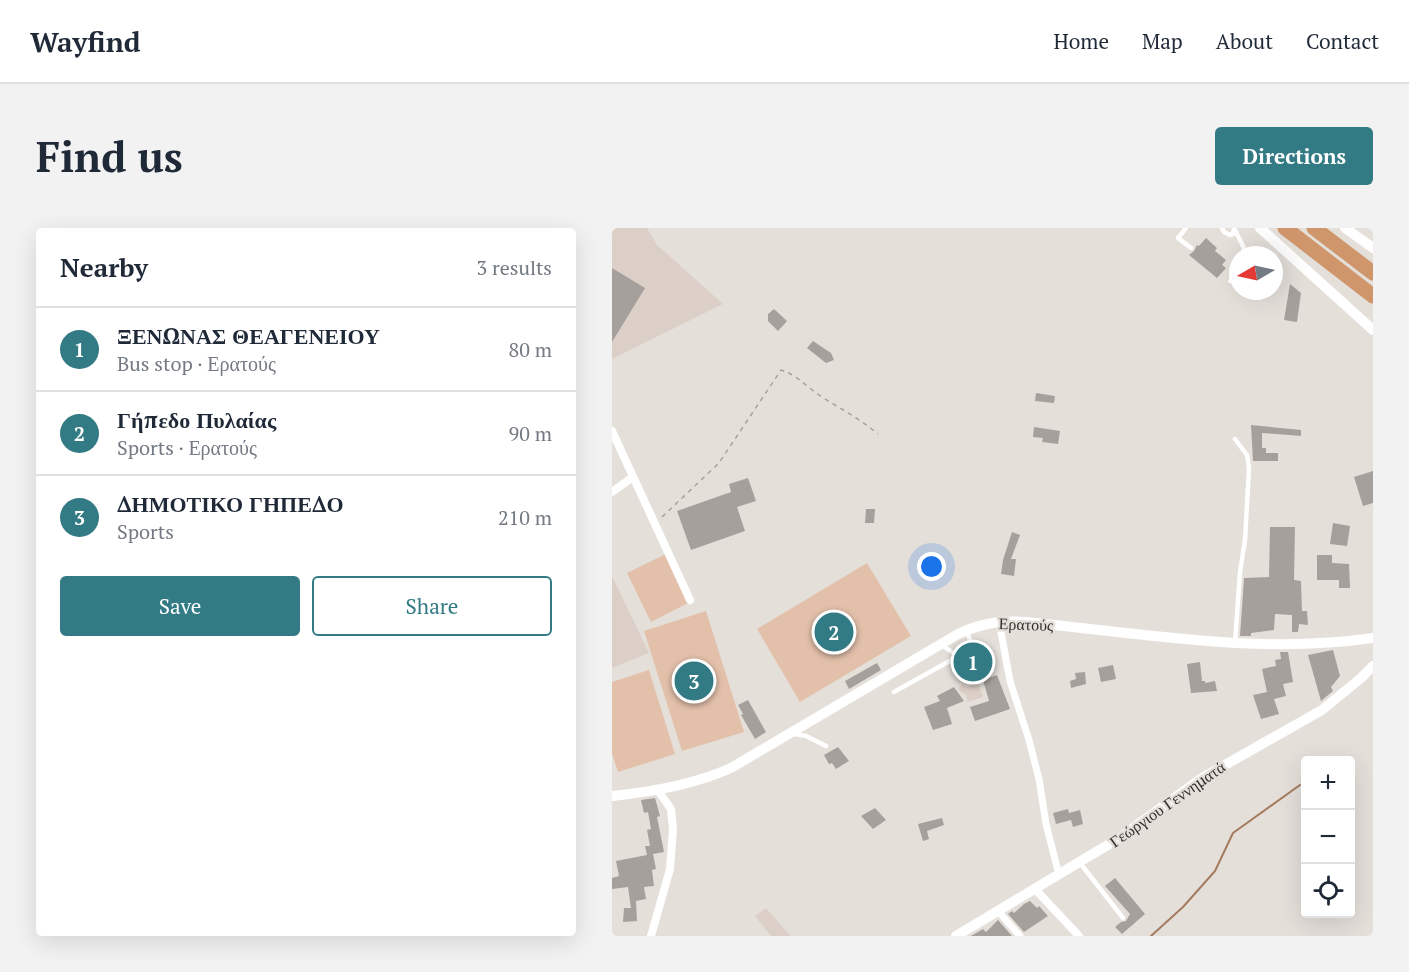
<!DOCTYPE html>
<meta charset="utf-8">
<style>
body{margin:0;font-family:"PT Serif",serif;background:#f2f2f3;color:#1f2937}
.controls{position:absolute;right:18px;bottom:18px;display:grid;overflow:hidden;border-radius:6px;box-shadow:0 6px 24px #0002}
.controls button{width:54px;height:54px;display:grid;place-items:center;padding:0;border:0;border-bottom:2px solid #e0e1e3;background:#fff;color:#1f2937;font:30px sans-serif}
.compass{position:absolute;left:617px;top:18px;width:54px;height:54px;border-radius:50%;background:#fff;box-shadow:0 6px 24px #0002;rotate:261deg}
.you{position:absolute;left:320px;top:339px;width:21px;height:21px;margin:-15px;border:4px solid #fff;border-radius:50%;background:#1a73e8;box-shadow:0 0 0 9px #1a73e833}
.badge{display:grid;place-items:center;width:39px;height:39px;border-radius:50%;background:#337b84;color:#fff;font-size:20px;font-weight:700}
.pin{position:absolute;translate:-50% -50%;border:3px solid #fff;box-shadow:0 2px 6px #0006}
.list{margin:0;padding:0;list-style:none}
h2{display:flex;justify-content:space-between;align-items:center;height:78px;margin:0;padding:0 24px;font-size:26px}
h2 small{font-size:20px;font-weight:400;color:#747a83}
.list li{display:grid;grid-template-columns:39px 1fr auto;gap:18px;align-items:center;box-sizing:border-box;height:84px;padding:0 24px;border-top:2px solid #e0e1e3}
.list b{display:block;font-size:22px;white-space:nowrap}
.list p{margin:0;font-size:20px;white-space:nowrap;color:#747a83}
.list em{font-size:20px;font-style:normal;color:#747a83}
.actions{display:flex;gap:12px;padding:18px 24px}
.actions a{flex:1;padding:14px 0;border:2px solid #337b84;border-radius:6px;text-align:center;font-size:21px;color:#337b84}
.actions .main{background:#337b84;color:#fff}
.icon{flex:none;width:33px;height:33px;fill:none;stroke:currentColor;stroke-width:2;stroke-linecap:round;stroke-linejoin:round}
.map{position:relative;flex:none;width:761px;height:708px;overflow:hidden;border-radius:6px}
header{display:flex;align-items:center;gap:36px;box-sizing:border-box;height:84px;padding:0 30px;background:#fff;border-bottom:2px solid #e0e1e3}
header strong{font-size:28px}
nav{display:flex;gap:33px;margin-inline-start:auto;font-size:21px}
.intro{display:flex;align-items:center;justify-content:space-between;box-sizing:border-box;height:144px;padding:0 36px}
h1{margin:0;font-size:42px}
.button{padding:15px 27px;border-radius:6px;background:#337b84;color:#fff;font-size:21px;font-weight:700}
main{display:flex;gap:36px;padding:0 36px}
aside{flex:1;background:#fff;border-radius:6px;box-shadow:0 6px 24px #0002}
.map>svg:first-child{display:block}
.built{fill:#dccfc7}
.green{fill:#e3c0aa}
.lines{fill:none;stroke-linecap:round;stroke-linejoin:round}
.stream{stroke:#a47b5f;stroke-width:2}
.building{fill:#a6a09c}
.path{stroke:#a7a29e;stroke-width:1.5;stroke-dasharray:4.5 4.5;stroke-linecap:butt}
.service{stroke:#fff;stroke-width:4.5}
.pedestrian{stroke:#fff;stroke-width:7}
.minor{stroke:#fff;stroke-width:8}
.tertiary{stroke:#fff;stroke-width:10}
.trunk{stroke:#cf966c;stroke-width:15}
.labels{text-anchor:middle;stroke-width:5;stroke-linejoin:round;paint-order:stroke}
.street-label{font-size:16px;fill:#33312f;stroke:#e5dfda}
</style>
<header>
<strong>Wayfind</strong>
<nav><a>Home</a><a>Map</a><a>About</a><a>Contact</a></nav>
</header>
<div class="intro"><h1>Find us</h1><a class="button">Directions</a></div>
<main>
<aside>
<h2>Nearby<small>3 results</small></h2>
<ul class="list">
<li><span class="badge">1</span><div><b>ΞΕΝΩΝΑΣ ΘΕΑΓΕΝΕΙΟΥ</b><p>Bus stop · Ερατούς</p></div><em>80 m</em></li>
<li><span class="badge">2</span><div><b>Γήπεδο Πυλαίας</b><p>Sports · Ερατούς</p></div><em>90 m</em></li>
<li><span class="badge">3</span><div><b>ΔΗΜΟΤΙΚΟ ΓΗΠΕΔΟ</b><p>Sports</p></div><em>210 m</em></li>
</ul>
<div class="actions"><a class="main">Save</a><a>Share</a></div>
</aside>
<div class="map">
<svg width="761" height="708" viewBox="0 0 761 708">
<rect width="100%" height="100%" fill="#e5dfda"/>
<!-- built -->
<g class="built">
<polygon points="0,0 35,0 45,17 111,76 0,131"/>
<polygon points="0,348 37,425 0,440"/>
<polygon points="366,455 371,469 356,474 353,465 351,466 346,461 351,456 354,459"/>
<polygon points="154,680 177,706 178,708 159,708 143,688"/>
</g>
<!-- green -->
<g class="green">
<polygon points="54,326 78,374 39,394 15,345"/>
<polygon points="255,335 299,408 188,474 145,401"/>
<polygon points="94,383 132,504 70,523 32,403"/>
<polygon points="37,442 63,526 6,544 0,525 0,454"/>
</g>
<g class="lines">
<!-- stream -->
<polyline class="stream" points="539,708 571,679 603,643 621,605 688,557"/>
</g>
<!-- building -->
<g class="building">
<polygon points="594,10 605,20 603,23 614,32 610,37 614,40 605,50 577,27 582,23 585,17 587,18"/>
<polygon points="0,40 33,60 0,114"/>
<polygon points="678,56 689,65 685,94 672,92"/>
<polygon points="162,81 175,93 166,103 156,93 156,86"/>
<polygon points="201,113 219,125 222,132 214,135 195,120"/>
<polygon points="424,165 443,168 442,175 423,173"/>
<polygon points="639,197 689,202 689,208 650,205 650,220 654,220 654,225 666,225 666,233 641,233"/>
<polygon points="422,199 448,203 446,216 430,214 431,210 421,209"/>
<polygon points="761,243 761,275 751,278 742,249"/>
<polygon points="136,250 144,273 125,279 133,303 79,322 65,283 119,264 117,256"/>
<polygon points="254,281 263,281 262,295 253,295"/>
<polygon points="721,295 738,298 735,318 718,316"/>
<polygon points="658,299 683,299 682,352 689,353 690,383 695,383 696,397 687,396 686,404 680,404 680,387 663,386 662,402 639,405 639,408 628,408 632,350 657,349"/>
<polygon points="400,304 408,307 399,331 404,331 402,348 389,346 391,332"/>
<polygon points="705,327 720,327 720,335 737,336 738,360 727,360 727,352 705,352"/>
<polygon points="721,422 728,448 719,459 721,463 709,473 696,427"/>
<polygon points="668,424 676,424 681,454 671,456 674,468 662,471 667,486 649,491 641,467 655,464 650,441 664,438 663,432 669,431"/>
<polygon points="588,434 590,453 593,453 593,455 603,453 605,463 579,465 575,436"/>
<polygon points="265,435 269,442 237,461 233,453"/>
<polygon points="501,437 504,451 489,454 486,440"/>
<polygon points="473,444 474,456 459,460 458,453 464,451 463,445"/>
<polygon points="385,447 398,481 363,493 358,479 377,473 371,452"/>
<polygon points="342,459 352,473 335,480 340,496 321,502 312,479 328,473 325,468"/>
<polygon points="136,472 154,504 143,511 129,487 131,486 126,477"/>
<polygon points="226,519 237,533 224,541 220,535 217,536 212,527"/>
<polygon points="43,570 48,588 45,589 52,624 41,626 44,641 40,642 42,658 32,659 34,671 24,673 25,693 11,694 12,680 19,680 16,659 0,661 0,650 7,648 4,633 35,627 33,618 38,618 35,602 39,601 36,584 32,585 29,572"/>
<polygon points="263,580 274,592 261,601 249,588"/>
<polygon points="456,581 457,585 468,582 471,596 461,599 459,592 444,596 441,585"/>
<polygon points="330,590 332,597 315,603 317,611 311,613 306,596"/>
<polygon points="503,650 533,686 510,706 503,699 509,694 514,693 518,686 493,658"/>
<polygon points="418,673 425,680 427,678 436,688 412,704 396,686 400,683 402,685 412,676"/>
<polygon points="386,692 400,708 359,708 371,701 374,704"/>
</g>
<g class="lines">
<!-- path -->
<path class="path" d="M50,289L107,235L169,142C183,146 192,156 204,165C225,179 247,190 266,206"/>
<!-- service -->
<g class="service">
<polyline points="574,0 566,10 579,20"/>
<polyline points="610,0 612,4 618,7 621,6 622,0"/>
<polyline points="622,0 631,18 633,27"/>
<polyline points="618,53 626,45"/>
<polyline points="623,211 635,227 637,240 633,312 628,344 623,415"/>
<polyline points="328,416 346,428"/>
<polyline points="282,464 359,421 360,417 354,402"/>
<polyline points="183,506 194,508 214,518"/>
<polyline points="468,635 511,690"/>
</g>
<!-- pedestrian -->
<g class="pedestrian">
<polyline points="387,393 398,453 417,512 427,551 434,596 447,647"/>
<polyline points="386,683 408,708"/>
</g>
<!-- minor -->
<g class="minor">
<polyline points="0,203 78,372"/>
<polyline points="0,264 21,249"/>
<polyline points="423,661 467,708"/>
<polyline points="39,708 58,641 61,601 59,581 45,561"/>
</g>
<!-- tertiary -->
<g class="tertiary">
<polyline points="648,0 761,102"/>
<polyline points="733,0 761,20"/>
<path d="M0,568C40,564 83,556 119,540L346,406C368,395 389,392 414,394C528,405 646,427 761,410"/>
<polyline points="344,708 509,609 590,550 710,482 749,450 761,438"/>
</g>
<!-- trunk -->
<g class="trunk">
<polyline points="673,0 761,68"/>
<polyline points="702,0 761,45"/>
</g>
</g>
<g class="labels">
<!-- street labels -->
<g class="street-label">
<text transform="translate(414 396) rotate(2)" y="6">Ερατούς</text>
<text transform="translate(555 576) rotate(-35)" y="6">Γεώργιου Γεννηματά</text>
</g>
</g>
</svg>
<div class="controls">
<button>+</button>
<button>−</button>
<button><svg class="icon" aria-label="locate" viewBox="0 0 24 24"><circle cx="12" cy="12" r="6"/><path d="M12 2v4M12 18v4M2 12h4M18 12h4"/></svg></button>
</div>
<svg class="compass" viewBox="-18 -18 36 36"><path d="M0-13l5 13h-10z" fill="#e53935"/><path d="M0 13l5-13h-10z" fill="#747a83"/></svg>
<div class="you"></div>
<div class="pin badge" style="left:361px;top:434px">1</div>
<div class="pin badge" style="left:222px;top:404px">2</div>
<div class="pin badge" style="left:82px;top:453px">3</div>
</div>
</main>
